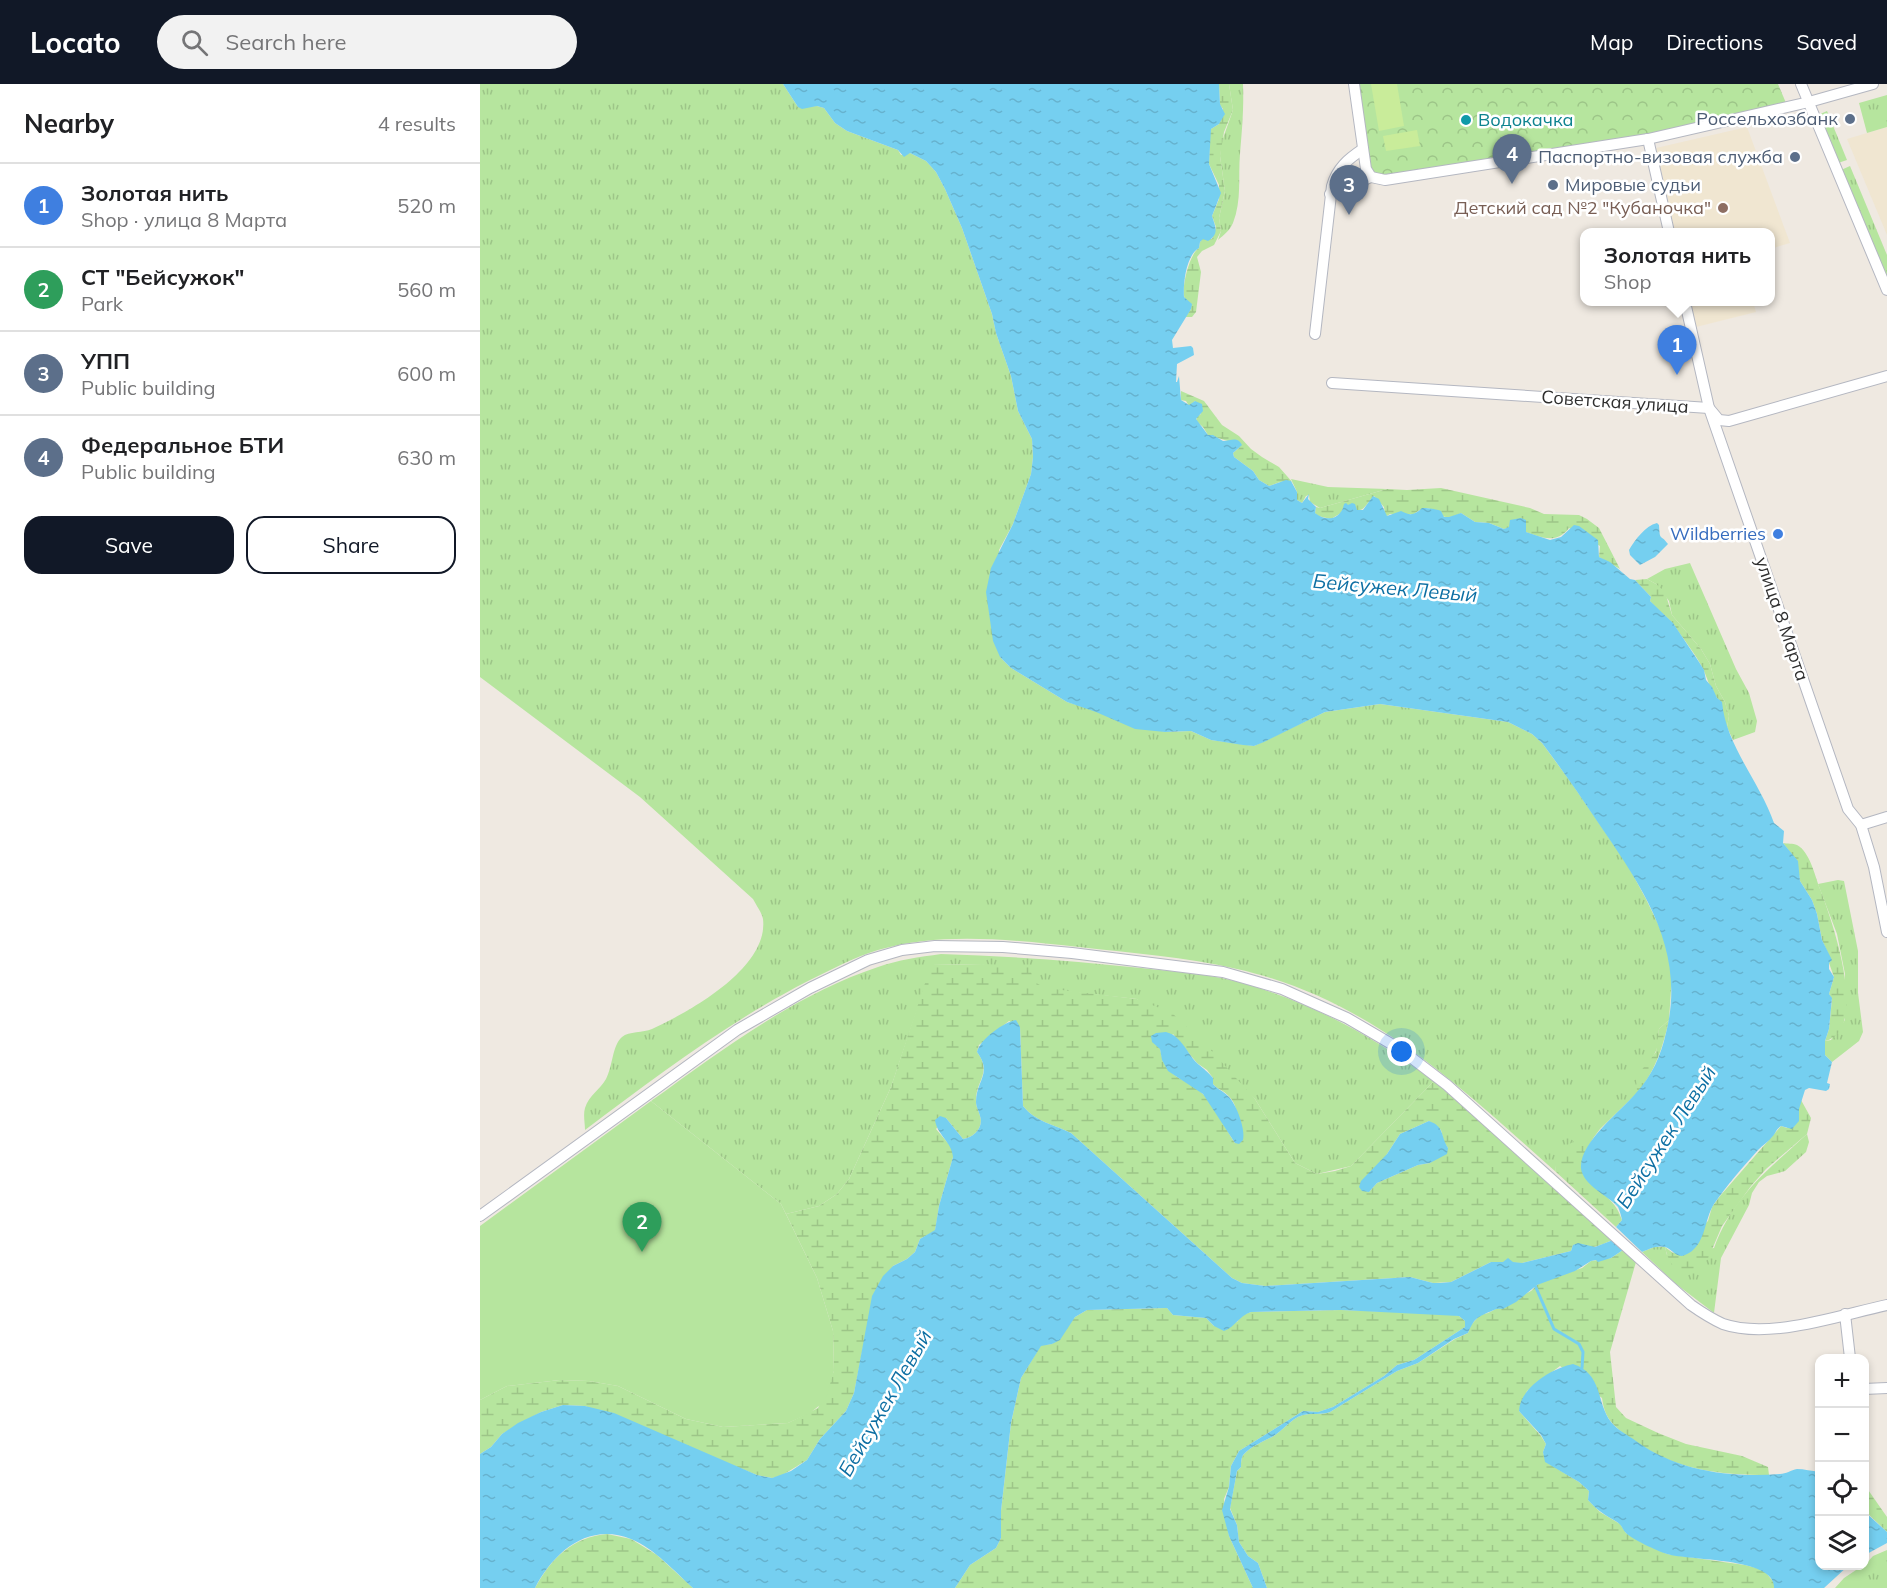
<!DOCTYPE html>
<meta charset="utf-8">
<style>
body{margin:0;font-family:Mulish,sans-serif;background:#f2f2f2;color:#202124}
.controls{position:absolute;right:18px;bottom:18px;display:grid;overflow:hidden;border-radius:12px;box-shadow:0 3px 9px #0003}
.controls button{width:54px;height:54px;display:grid;place-items:center;padding:0;border:0;border-bottom:2px solid #e0e0e0;background:#fff;color:#202124;font:30px sans-serif}
.you{position:absolute;left:922px;top:968px;width:21px;height:21px;margin:-15px;border:4px solid #fff;border-radius:50%;background:#1a73e8;box-shadow:0 0 0 9px #1a73e833}
.badge{display:grid;place-items:center;width:39px;height:39px;border-radius:50%;background:#111827;color:#fff;font-size:20px;font-weight:700}
.pin{position:absolute;translate:-50% -50px;filter:drop-shadow(0 2px 3px #0008)}
.pin::after{content:'';position:absolute;top:32px;width:21px;height:18px;background:inherit;clip-path:polygon(0 0,100% 0,50% 100%)}
.popup{position:absolute;left:1100px;top:144px;width:195px;height:78px;box-sizing:border-box;display:grid;place-content:center;border-radius:12px;background:#fff;filter:drop-shadow(0 2px 4px #0005);font-size:20px;white-space:nowrap;color:#757577}
.popup b{font-size:22px;color:#202124}
.popup::after{content:'';position:absolute;left:50%;top:100%;margin-left:-12px;border:12px solid transparent;border-top-color:#fff}
.list{margin:0;padding:0;list-style:none}
h2{display:flex;justify-content:space-between;align-items:center;height:78px;margin:0;padding:0 24px;font-size:26px}
h2 small{font-size:20px;font-weight:400;color:#757577}
.list li{display:grid;grid-template-columns:39px 1fr auto;gap:18px;align-items:center;box-sizing:border-box;height:84px;padding:0 24px;border-top:2px solid #e0e0e0}
.list b{display:block;font-size:22px;white-space:nowrap}
.list p{margin:0;font-size:20px;white-space:nowrap;color:#757577}
.list em{font-size:20px;font-style:normal;color:#757577}
.actions{display:flex;gap:12px;padding:18px 24px}
.actions a{flex:1;padding:14px 0;border:2px solid #111827;border-radius:18px;text-align:center;font-size:21px;color:#111827}
.actions .main{background:#111827;color:#fff}
.icon{flex:none;width:33px;height:33px;fill:none;stroke:currentColor;stroke-width:2;stroke-linecap:round;stroke-linejoin:round}
.map{position:relative;flex:none;width:1407px;height:1504px;overflow:hidden}
header{display:flex;align-items:center;gap:36px;box-sizing:border-box;height:84px;padding:0 30px;background:#111827;color:#fff}
header strong{font-size:28px}
nav{display:flex;gap:33px;margin-inline-start:auto;font-size:21px}
.search{width:420px;height:54px;background:#f2f2f2;display:flex;align-items:center;gap:15px;box-sizing:border-box;padding:0 21px;border-radius:33px;color:#757577;font-size:22px}
main{display:flex}
aside{flex:1;background:#fff}
.map>svg:first-child{display:block}
.education{fill:#f0e6d1}
.grass{fill:url(#grass-tufts)}
.wetland{fill:url(#wetland-marsh);fill-rule:evenodd}
.park{fill:url(#park-crowns)}
.garden{fill:#b6e59e}
.pitch{fill:#c9ec9a}
.water{fill:url(#water-ripples)}
.lines{fill:none;stroke-linecap:round;stroke-linejoin:round}
.stream{stroke:#75cff0;stroke-width:3}
.minor-casing{stroke:#b4b7c1;stroke-width:12}
.minor{stroke:#fff;stroke-width:10}
.service-dot{fill:#5c6f8a;stroke:#fff;stroke-width:2}
.culture-dot{fill:#0f9aa8;stroke:#fff;stroke-width:2}
.education-dot{fill:#8d6e63;stroke:#fff;stroke-width:2}
.shop-dot{fill:#3f7fe0;stroke:#fff;stroke-width:2}
.labels{text-anchor:middle;stroke-width:5;stroke-linejoin:round;paint-order:stroke}
.service-label{font-size:18px;fill:#4e5e75;stroke:#fff;text-anchor:end}
.culture-label{font-size:18px;fill:#0d838f;stroke:#fff;text-anchor:start}
.education-label{font-size:18px;fill:#785e54;stroke:#fff;text-anchor:end}
.street-label{font-size:18px;fill:#2e2e2e;stroke:#fff}
.shop-label{font-size:18px;fill:#366cbe;stroke:#fff;text-anchor:end}
.water-label{font-size:20px;font-style:italic;fill:#0d6fa3;stroke:#fff}
</style>
<header>
<strong>Locato</strong>
<div class="search"><svg class="icon" aria-label="search" viewBox="0 0 24 24"><circle cx="10" cy="10" r="6"/><path d="M15 15l6 6"/></svg>Search here</div>
<nav><a>Map</a><a>Directions</a><a>Saved</a></nav>
</header>
<main>
<aside>
<h2>Nearby<small>4 results</small></h2>
<ul class="list">
<li><span class="badge" style="background:#3f7fe0">1</span><div><b>Золотая нить</b><p>Shop · улица 8 Марта</p></div><em>520 m</em></li>
<li><span class="badge" style="background:#2e9e5b">2</span><div><b>СТ &quot;Бейсужок&quot;</b><p>Park</p></div><em>560 m</em></li>
<li><span class="badge" style="background:#5c6f8a">3</span><div><b>УПП</b><p>Public building</p></div><em>600 m</em></li>
<li><span class="badge" style="background:#5c6f8a">4</span><div><b>Федеральное БТИ</b><p>Public building</p></div><em>630 m</em></li>
</ul>
<div class="actions"><a class="main">Save</a><a>Share</a></div>
</aside>
<div class="map">
<svg width="1407" height="1504" viewBox="0 0 1407 1504">
<defs>
<pattern id="grass-tufts" width="24" height="20" patternUnits="userSpaceOnUse" patternTransform="scale(1.5)"><rect width="24" height="20" fill="#b6e59e"/><path d="M3 7l-1-3M5 7V3M7 7l1-3M15 17l-1-3M17 17v-4M19 17l1-3" fill="none" stroke="#9dc588"/></pattern>
<pattern id="wetland-marsh" width="20" height="14" patternUnits="userSpaceOnUse" patternTransform="scale(1.5)"><rect width="20" height="14" fill="#b6e59e"/><path d="M1 5h8M5 5V1M11 12h8M15 12V8" fill="none" stroke="#9dc588"/></pattern>
<pattern id="park-crowns" width="20" height="18" patternUnits="userSpaceOnUse" patternTransform="scale(1.5)"><rect width="20" height="18" fill="#b6e59e"/><path d="M2 6a3 3 0 1 1 6 0M12 15a3 3 0 1 1 6 0" fill="none" stroke="#9dc588"/></pattern>
<pattern id="water-ripples" width="26" height="14" patternUnits="userSpaceOnUse" patternTransform="scale(1.5)"><rect width="26" height="14" fill="#75cff0"/><path d="M2 4q2-2 4 0t4 0M15 11q2-2 4 0t4 0" fill="none" stroke="#66b2ce"/></pattern>
</defs>
<rect width="100%" height="100%" fill="#efe9e1"/>
<!-- education -->
<g class="education">
<polygon points="1267,43 1310,159 1290,165 1290,148 1195,148 1176,64"/>
<polygon points="1407,43 1407,151 1367,55"/>
<polygon points="1210,218 1273,218 1276,228 1216,243"/>
</g>
<!-- grass -->
<g class="grass">
<path d="M0,0H303L318,23L337,22L344,24L355,39L367,47L418,66L421,71L430,69L446,77L456,88L465,105L482,144L512,230L516,249L531,292L538,327L552,355L553,373L551,390L533,440L519,466L520,573L531,584L587,618L685,648L711,647L731,656L774,662L845,628L900,620L1028,638L1052,650L1062,659L1090,697L1147,780L1166,815L1180,844L1188,868L1192,892L1189,936L1179,945C1178,952 1179,962 1175,969C1168,982 1158,994 1157,1009L1120,1045L1114,1053C1090,1053 1087,1065 1075,1083L1076,1088C978,1001 890,915 757,885C705,873 652,869 599,863C534,856 462,847 398,866C374,873 351,886 328,897C248,938 177,992 105,1046C105,1039 103,1031 105,1024C109,1011 120,1006 126,995C133,982 132,962 142,953C149,947 163,949 172,945C209,928 289,884 283,835C282,829 276,821 273,815L160,713L0,593Z"/>
<path d="M749,0H763C764,24 762,46 760,70C758,93 762,116 753,139C750,146 744,151 738,156L741,147L739,134L745,107L740,72L741,60L753,26Z"/>
<polygon points="1407,11 1407,43 1387,49 1379,19"/>
<polygon points="1347,27 1367,76 1358,79 1338,31"/>
<polygon points="1370,82 1407,171 1407,197 1361,86"/>
<polygon points="811,395 848,403 907,405 840,424 830,418 829,411 826,412 822,419 817,416 817,408"/>
<polygon points="1210,479 1256,585 1269,609 1277,637 1275,648 1253,656 1247,643 1249,632 1245,618 1236,602 1230,580 1221,565 1192,531 1189,517 1176,500 1167,495 1185,485"/>
<polygon points="1358,796 1364,797 1378,867 1378,909 1383,948 1379,957 1352,978 1345,971 1345,957 1351,956 1365,936 1365,890 1357,850 1338,800"/>
<path d="M461,870C528,872 594,877 661,884C697,888 734,890 769,901C837,921 897,955 954,997L871,1082L837,1090L815,1079L775,1015L657,915L565,905L553,898L502,880L452,881L411,1003L369,1095L357,1110L339,1122L306,1130L301,1120L171,1017C242,966 314,911 398,883C418,876 439,873 461,870Z"/>
<path d="M1327,1050L1329,1058L1326,1068L1305,1087L1287,1092L1279,1098L1272,1109L1269,1121L1241,1174L1234,1229L1196,1200L1162,1168L1174,1163H1185L1187,1171L1234,1164C1253,1112 1288,1086 1327,1050Z"/>
<polygon points="1407,1466 1407,1504 1355,1504 1364,1494 1382,1482 1384,1482 1393,1472"/>
</g>
<!-- wetland -->
<g class="wetland">
<path d="M739,0H749L753,26L744,48L740,72L745,107L739,134L741,147L734,161L722,167L717,173L721,188L716,228L712,233H705L711,225C708,221 704,216 704,211C702,201 710,169 719,164L720,158L722,155H732L736,143L732,132L739,115V101L729,80L730,49L731,45L739,40L743,25L740,21Z"/>
<polygon points="701,307 724,317 742,341 759,352 771,365 782,373 799,383 814,400 811,397 800,398 789,402 779,396 773,387 754,373 753,369 759,364 748,357 728,351 723,343 716,337 717,332 721,330 715,317 709,322 706,317 701,316"/>
<path d="M961,404L1050,424L1064,430L1099,431L1107,435L1119,444L1140,485L1119,473L1120,462L1089,444C1077,460 1062,454 1046,448V437L1031,440L1029,444L1024,445L1009,439L995,438L981,429C977,431 971,434 966,433C951,431 952,416 934,430H910L907,432L905,431L904,423L894,412C879,429 886,427 863,424L861,429L851,435L838,432L835,429L836,423L840,424L907,405L927,406Z"/>
<path d="M1167,495L1176,500L1185,508L1192,531L1221,565L1230,580L1236,602L1245,618L1249,632L1247,643L1242,631L1241,618C1230,609 1229,597 1223,585C1216,570 1203,555 1194,541C1187,532 1177,526 1170,517L1171,513L1155,496Z"/>
<path d="M1303,759C1307,760 1313,759 1317,761C1330,768 1335,792 1340,805C1351,833 1391,947 1345,957L1349,945L1352,915L1349,910L1354,893L1349,879L1351,876L1342,856L1337,830L1332,816L1320,797L1317,777Z"/>
<path d="M502,880L550,883L553,897L565,904L657,915L692,929L728,963L775,1015L815,1079L837,1090L855,1087L871,1082L954,997L1081,1108L1133,1156C1127,1158 1120,1162 1113,1163C1107,1164 1101,1160 1093,1161L1091,1167L1042,1179L1011,1178L971,1198L953,1199L930,1193L785,1202L762,1199L752,1194L591,1049C573,1040 556,1038 543,1022L540,943L529,937L499,961L497,968C513,990 495,996 496,1018C496,1023 499,1027 500,1032C504,1043 494,1054 483,1055L466,1034L456,1045L473,1065V1073L459,1122L455,1147L440,1155L435,1168L427,1175L413,1182L383,1263L374,1309L366,1327L340,1355L327,1376L301,1392L292,1394L277,1391L105,1322L83,1321L61,1328L22,1350L11,1363L0,1370V1316L27,1302L80,1296L109,1297L138,1302L206,1335L243,1343L308,1339L338,1324L354,1287L353,1247L337,1194L306,1130L339,1122L357,1110L369,1095L411,1003L451,881ZM693,950L717,979L727,986L733,994V1000C736,1004 740,1005 744,1008C762,1021 757,1040 755,1059C744,1043 737,1024 724,1011C705,992 686,997 680,965ZM949,1037L961,1046L964,1058L968,1064L950,1079L938,1081L897,1099L889,1108L907,1070L920,1050Z"/>
<path d="M1189,936C1183,963 1175,988 1157,1009L1156,993L1176,968L1179,945Z"/>
<path d="M1321,1016L1331,1034L1327,1050L1286,1085L1271,1102L1242,1142L1228,1175L1210,1190C1195,1190 1188,1177 1185,1163L1193,1169L1228,1137L1232,1123L1240,1112L1301,1042L1307,1044Z"/>
<path d="M1101,1053H1114C1080,1106 1131,1097 1142,1136L1136,1143L1076,1088C1071,1072 1089,1059 1101,1053Z"/>
<path d="M1143,1166L1156,1178L1130,1268L1136,1323L1146,1334L1178,1349L1206,1360L1262,1372L1288,1383L1289,1391C1238,1391 1195,1386 1153,1356C1135,1343 1125,1337 1122,1314L1080,1282L1047,1307L1039,1327L1061,1352L1066,1360L1063,1368L1066,1378L1099,1398L1109,1407L1108,1416L1120,1428L1140,1440L1146,1449L1187,1470L1265,1481L1284,1486L1295,1500L1294,1504H787L778,1479L768,1472L759,1458L757,1441L750,1424L757,1387L761,1383C761,1379 761,1373 764,1370C770,1363 784,1357 792,1353C803,1347 810,1335 823,1331C831,1329 841,1331 850,1328L917,1287L938,1279L975,1255L988,1249L991,1241L1000,1231L1008,1229L1051,1207L1057,1201L1066,1196L1102,1184L1111,1177L1131,1174Z"/>
<polygon points="687,1224 693,1231 726,1234 734,1242 757,1238 762,1231 771,1228 861,1226 970,1230 979,1232 985,1237 985,1243 934,1276 917,1281 904,1292 853,1323 838,1328 823,1327 759,1367 751,1382 749,1403 744,1415 749,1452 773,1504 475,1504 490,1481 516,1464 521,1454 521,1427 531,1339 541,1294 561,1261 572,1260 595,1233 607,1226"/>
<polygon points="1384,1400 1407,1433 1407,1448 1385,1427"/>
<path d="M127,1450L151,1455L177,1471L213,1504H55C71,1474 93,1453 127,1450Z"/>
</g>
<!-- park -->
<polygon class="park" points="876,0 1298,0 1306,19 1167,51 905,92 896,90 890,85"/>
<!-- garden -->
<polygon class="garden" points="171,1017 301,1120 337,1194 353,1247 354,1287 345,1317 330,1329 308,1339 243,1343 206,1335 138,1302 109,1297 80,1296 27,1302 0,1316 0,1142"/>
<!-- pitch -->
<g class="pitch">
<polygon points="891,0 917,0 924,42 899,47"/>
<polygon points="937,46 940,62 906,67 903,52"/>
</g>
<!-- water -->
<g class="water">
<path d="M303,0H739L740,20L745,30L739,40L731,45L729,80L741,109L732,132C735,142 740,150 728,157L723,155L720,158L719,164C706,171 703,200 704,213L712,220L711,225L692,256L693,264L711,262L713,264L714,271L697,280L696,298H697L699,292L701,316L709,321L715,317L722,320L723,327L716,335L728,351H733L743,357C751,357 757,352 762,361L753,369L754,373L773,387L779,396L789,402L806,396L811,397L817,408V416L822,419L829,410L828,415L836,423L835,429C846,438 861,436 864,420L866,419L868,421L872,419L875,420L877,426H883L893,412L899,415L907,432L921,427C930,432 935,431 942,424C947,424 957,425 961,427L964,433H969L981,429L995,438L1009,439L1024,445L1029,443L1030,436L1041,434L1046,436V448L1070,456L1081,453L1094,441L1099,442L1118,456L1119,473L1130,478L1150,495L1155,496L1171,513L1170,517L1193,539L1219,578L1224,586L1226,596L1232,603L1237,614L1242,618C1246,662 1280,698 1294,739L1304,747L1303,759L1318,777L1320,797L1332,816L1337,830L1342,856L1352,876L1349,879V885L1354,893L1349,910L1352,914L1349,945L1345,957V971L1352,978L1347,999L1350,1000L1349,1005L1346,1007L1329,1004L1325,1006L1319,1025V1037L1312,1045L1301,1042C1296,1045 1296,1049 1292,1053C1288,1058 1283,1061 1278,1066C1263,1083 1247,1101 1234,1120C1224,1135 1226,1163 1205,1171C1197,1175 1192,1165 1185,1163C1177,1161 1169,1165 1162,1168L1136,1143L1142,1136C1141,1132 1140,1127 1138,1123C1128,1111 1103,1102 1101,1084C1099,1059 1141,1027 1156,1009C1172,992 1181,971 1186,949C1207,865 1162,803 1117,737C1099,710 1081,684 1062,659L1052,650L1028,638L900,620L845,628L784,658L774,662L763,661L731,656L711,647L685,648L655,645L616,628L587,618L531,584L520,573L513,557L506,508L511,484L533,440L551,390L553,373L552,355L538,327L531,292L516,249L512,230L482,144L465,105L456,88L446,77L430,69L424,73L418,66L367,47L355,39L344,24L337,22L322,25L318,23Z"/>
<path d="M1177,439L1179,441C1180,458 1180,449 1188,460L1175,473L1160,481L1150,471L1149,466C1155,456 1165,442 1177,439Z"/>
<path d="M536,936L540,943L543,1022C556,1038 573,1040 591,1049L752,1194L762,1199L785,1202L930,1193L953,1199H960L971,1198L1011,1178H1023L1028,1174L1033,1178L1042,1179L1091,1167L1093,1161L1098,1159L1115,1163L1133,1156L1143,1166L1131,1174L1118,1178L1116,1176L1111,1177L1095,1187L1057,1201L1036,1218L1023,1225C1016,1224 1015,1226 1009,1228C996,1234 994,1235 988,1249L974,1255L938,1279L917,1287L850,1328C841,1331 831,1329 823,1331C810,1335 803,1347 792,1353C784,1357 770,1363 764,1370C761,1373 761,1379 761,1383L757,1387L750,1425L757,1441L759,1458L768,1472L778,1479L787,1504H773L749,1452L742,1426L749,1403L751,1382L759,1367L823,1327L838,1328L853,1323L904,1292L917,1281L934,1276L985,1243V1237L979,1232L861,1226L771,1228C759,1232 755,1243 744,1247L734,1242L726,1234L693,1231L687,1224L607,1226L595,1233L580,1256L572,1260L561,1262L541,1294L531,1339L521,1427V1454L516,1464L490,1481L475,1504H213C194,1487 175,1465 151,1455C108,1438 74,1468 55,1504H0V1370L11,1363L22,1350L38,1339L61,1328L83,1321L105,1322L134,1329L277,1391L292,1394L311,1387L327,1376L340,1355L366,1327L374,1309L392,1212L403,1192L413,1182L427,1175L435,1168L440,1155L455,1146L459,1122L473,1073C472,1058 457,1051 455,1036L460,1032L466,1034L483,1055C494,1054 504,1043 500,1032C499,1027 496,1023 496,1018C496,996 513,990 497,968C500,955 524,938 536,936Z"/>
<path d="M686,948C702,952 707,970 718,980C724,985 728,988 733,994V1000C737,1005 743,1007 748,1012C756,1019 766,1046 763,1056L759,1060L755,1059L723,1010L688,987L682,976L680,965L672,958L671,952L676,949Z"/>
<path d="M949,1037C965,1043 960,1051 968,1064L967,1070L950,1079L938,1081L897,1099L889,1108L882,1107L879,1103L881,1097L907,1070L920,1050Z"/>
<path d="M1093,1280C1123,1290 1116,1318 1131,1338C1137,1346 1148,1351 1156,1357C1197,1387 1250,1394 1300,1390C1306,1390 1311,1386 1317,1385C1324,1385 1332,1387 1339,1388L1340,1482H1368L1344,1504H1294C1296,1473 1209,1477 1187,1470C1177,1467 1152,1455 1146,1449C1142,1445 1142,1441 1137,1438C1124,1430 1119,1428 1108,1416L1109,1407L1099,1398L1065,1378L1063,1368L1066,1360L1061,1351L1039,1327C1040,1303 1073,1284 1093,1280Z"/>
<polygon points="1384,1427 1407,1448 1407,1459 1385,1471"/>
</g>
<g class="lines">
<!-- stream -->
<polyline class="stream" points="1054,1199 1074,1245 1099,1260 1103,1268 1102,1284"/>
<defs>
<g id="minor">
<polyline points="874,0 886,85 891,93"/>
<polyline points="1321,0 1407,206"/>
<polyline points="1168,55 1189,148"/>
<polyline points="850,110 891,93 905,96 1168,55 1329,18 1393,0"/>
<polyline points="1205,218 1229,324 1368,725 1381,741 1394,783 1407,848"/>
<path d="M835,250L852,102C857,84 868,75 883,65"/>
<polyline points="852,299 1229,324 1239,336 1249,337 1407,292"/>
<polyline points="1381,741 1407,733"/>
<path d="M0,1132L257,946L330,904L388,876L422,866L455,862L523,863L592,869L743,888L802,905L867,934L920,965L967,1001L1211,1221C1221,1228 1232,1235 1243,1240C1290,1256 1360,1231 1407,1221"/>
<polyline points="1365,1230 1370,1274"/>
<polyline points="1384,1305 1407,1304"/>
</g>
</defs>
<!-- minor casing -->
<use href="#minor" class="minor-casing"/>
<!-- minor -->
<use href="#minor" class="minor"/>
</g>
<!-- markers -->
<g class="service-dot">
<circle cx="1370" cy="35" r="6"/>
<circle cx="1315" cy="73" r="6"/>
<circle cx="1073" cy="101" r="6"/>
</g>
<circle class="culture-dot" cx="986" cy="36" r="6"/>
<circle class="education-dot" cx="1243" cy="124" r="6"/>
<circle class="shop-dot" cx="1298" cy="450" r="6"/>
<g class="labels">
<!-- service labels -->
<g class="service-label">
<text x="1358" y="41">Россельхозбанк</text>
<text x="1303" y="79">Паспортно-визовая служба</text>
<text x="1085" y="107" text-anchor="start">Мировые судьи</text>
</g>
<!-- culture labels -->
<g class="culture-label">
<text x="998" y="42">Водокачка</text>
</g>
<!-- education labels -->
<g class="education-label">
<text x="1231" y="130">Детский сад №2 "Кубаночка"</text>
</g>
<!-- street labels -->
<g class="street-label">
<text transform="translate(1135 318) rotate(4)" y="6">Советская улица</text>
<text transform="translate(1302 535) rotate(71)" y="6">улица 8 Марта</text>
</g>
<!-- shop labels -->
<g class="shop-label">
<text x="1286" y="456">Wildberries</text>
</g>
<!-- water labels -->
<g class="water-label">
<text transform="translate(915 504) rotate(5)" y="7">Бейсужек Левый</text>
<text transform="translate(1186 1053) rotate(-57)" y="7">Бейсужек Левый</text>
<text transform="translate(405 1319) rotate(-60)" y="7">Бейсужек Левый</text>
</g>
</g>
</svg>
<div class="controls">
<button>+</button>
<button>−</button>
<button><svg class="icon" aria-label="locate" viewBox="0 0 24 24"><circle cx="12" cy="12" r="6"/><path d="M12 2v4M12 18v4M2 12h4M18 12h4"/></svg></button>
<button><svg class="icon" aria-label="layers" viewBox="0 0 24 24"><path d="M12 4l9 5-9 5-9-5zM3 14l9 5 9-5"/></svg></button>
</div>
<div class="you"></div>
<div class="pin badge" style="left:1197px;top:291px;background:#3f7fe0">1</div>
<div class="popup"><b>Золотая нить</b>Shop</div>
<div class="pin badge" style="left:162px;top:1168px;background:#2e9e5b">2</div>
<div class="pin badge" style="left:869px;top:131px;background:#5c6f8a">3</div>
<div class="pin badge" style="left:1032px;top:100px;background:#5c6f8a">4</div>
</div>
</main>
